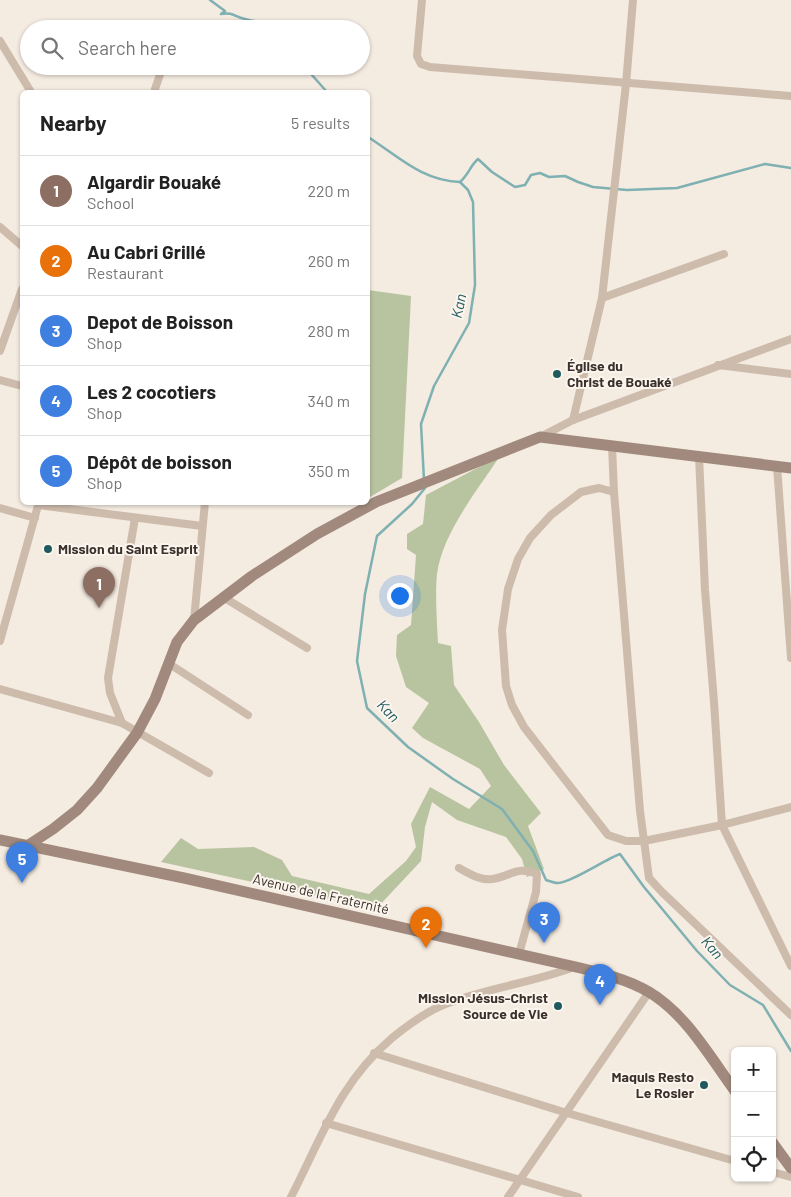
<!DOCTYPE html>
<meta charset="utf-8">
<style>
body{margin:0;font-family:Barlow,sans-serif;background:#f6f6f6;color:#222}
.controls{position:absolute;right:15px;bottom:15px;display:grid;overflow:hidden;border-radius:8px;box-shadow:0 1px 4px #0004}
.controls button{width:45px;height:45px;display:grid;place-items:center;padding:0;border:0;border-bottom:1px solid #e0e0e0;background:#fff;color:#222;font:25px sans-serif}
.you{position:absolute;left:399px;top:595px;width:18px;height:18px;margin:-12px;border:4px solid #fff;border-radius:50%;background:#1a73e8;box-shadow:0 0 0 8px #1a73e833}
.badge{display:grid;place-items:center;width:32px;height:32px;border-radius:50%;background:#111827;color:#fff;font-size:16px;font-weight:700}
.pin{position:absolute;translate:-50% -41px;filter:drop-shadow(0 1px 2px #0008)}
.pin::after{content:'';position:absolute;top:26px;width:18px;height:15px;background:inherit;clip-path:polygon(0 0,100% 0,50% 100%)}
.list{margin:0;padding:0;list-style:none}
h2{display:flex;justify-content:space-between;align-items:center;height:65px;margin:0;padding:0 20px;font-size:21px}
h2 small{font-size:16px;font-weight:400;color:#767676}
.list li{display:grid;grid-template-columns:32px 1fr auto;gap:15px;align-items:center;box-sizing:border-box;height:70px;padding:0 20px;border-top:1px solid #e0e0e0}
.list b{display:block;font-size:19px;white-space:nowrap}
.list p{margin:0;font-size:16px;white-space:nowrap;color:#767676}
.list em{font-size:16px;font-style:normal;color:#767676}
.icon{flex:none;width:28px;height:28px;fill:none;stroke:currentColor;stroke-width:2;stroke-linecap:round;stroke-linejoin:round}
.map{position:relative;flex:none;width:791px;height:1197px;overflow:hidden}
.search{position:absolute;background:#fff;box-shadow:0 1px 4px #0004;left:20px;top:20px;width:350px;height:55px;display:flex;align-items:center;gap:12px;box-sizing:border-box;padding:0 18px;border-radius:28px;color:#767676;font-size:19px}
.panel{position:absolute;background:#fff;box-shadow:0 1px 4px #0004;left:20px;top:90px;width:350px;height:415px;border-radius:8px}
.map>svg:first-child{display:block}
.green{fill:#b8c4a0}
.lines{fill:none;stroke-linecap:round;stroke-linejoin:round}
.stream{stroke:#7fb0b2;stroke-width:2.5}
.street{stroke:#cdbbac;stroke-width:8}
.secondary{stroke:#a18a7d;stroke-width:11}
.poi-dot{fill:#1f5a5e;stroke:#fbf5ee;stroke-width:2}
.labels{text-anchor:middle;stroke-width:4;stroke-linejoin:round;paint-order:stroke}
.poi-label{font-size:14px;font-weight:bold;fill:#3b302b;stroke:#fbf5ee;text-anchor:start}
.street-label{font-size:14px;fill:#3b302b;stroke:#fbf5ee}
.water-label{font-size:15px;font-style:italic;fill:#1f5a5e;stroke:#fbf5ee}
</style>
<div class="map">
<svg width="791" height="1197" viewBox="0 0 791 1197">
<rect width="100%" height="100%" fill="#f4ebe1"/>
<!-- green -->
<g class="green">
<polygon points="368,290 411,296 402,478 370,497 368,496"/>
<path d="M500,456C478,489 442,534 437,574C435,594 437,622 438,643L451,646L454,685L479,722L504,765L541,813L528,826L544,869L527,877L522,859L506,837L457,820L432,802L425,827L421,861L376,909L161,862L181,838L198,849L254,847L282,860L292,876L369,894L406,861L416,847L411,824L430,787L469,809L491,786L480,769L423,738L412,728L429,703L406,687L396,656L397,635L411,625L416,555L407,549V534L423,524L426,495Z"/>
</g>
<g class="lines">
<!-- stream -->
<g class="stream">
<path d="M210,0L225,11L221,14C234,12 234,17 245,19C258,23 261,19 272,29"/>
<polyline points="304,66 327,92"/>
<path d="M368,137C398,156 422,181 460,182C469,174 470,166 478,159L492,172L515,187L525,185L531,175L540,173L549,177L565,176L578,182L593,187L627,190L677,188L765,164L791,168"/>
<polyline points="424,480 421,424 434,386 469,323 475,285 473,202 468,190 460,182"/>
<path d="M425,488L412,504L377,536L365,594L357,661L367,708L408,747L453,779L502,809L533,851L546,880C549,881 554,883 558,883C568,884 606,859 620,854L644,887L697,951L730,985L763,1005L791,1051"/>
</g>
<!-- street -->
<g class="street">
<polyline points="422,0 417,56 421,64 430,67 791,96"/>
<polyline points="0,41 31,92"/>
<polyline points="154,92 163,66"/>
<polyline points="0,227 22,246"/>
<polyline points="602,298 724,254"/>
<polyline points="0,351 22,289"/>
<polyline points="718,365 791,374"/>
<polyline points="0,380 22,386"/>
<polyline points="573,420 602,298 626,84 633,0"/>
<polyline points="542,436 573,420 791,339"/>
<polyline points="612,446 614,492 640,811 649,878 662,892 791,1015"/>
<polyline points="699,456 705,590 714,702 722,825 791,966"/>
<polyline points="777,466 791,658"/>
<polyline points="614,492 599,488 581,492 551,515 530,538 518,559 508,589 502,630 506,686 512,705 524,727 608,835 626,841 644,841 722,825 791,807"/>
<polyline points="38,505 202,526"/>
<polyline points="0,508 35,518"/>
<polyline points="223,597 307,648"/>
<polyline points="194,620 205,502"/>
<polyline points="0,641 39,502"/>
<polyline points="168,663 248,715"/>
<polyline points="0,689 122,723 209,773"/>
<polyline points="122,723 110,693 108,678 135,518"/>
<path d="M459,868C468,873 481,881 492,879C510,877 517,865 537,874L536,892L519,954"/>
<polyline points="374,1053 567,1113 735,1161"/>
<polyline points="326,1123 578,1197"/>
<polyline points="772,1172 791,1177"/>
<path d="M291,1197C322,1137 339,1083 392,1038C408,1025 424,1013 443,1005C485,988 532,983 574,967"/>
<polyline points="508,1197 649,992"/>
</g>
<!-- secondary -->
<g class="secondary">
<path d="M0,840L184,878L576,967C601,973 627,979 649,992C686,1014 710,1057 735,1091"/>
<polyline points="27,846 53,829 77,810 97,788 137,733 155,699 177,642 194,620 252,576 317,534 376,502 540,437 791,468"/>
<polyline points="772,1142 791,1168"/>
</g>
</g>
<!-- markers -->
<g class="poi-dot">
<circle cx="557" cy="374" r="5"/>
<circle cx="48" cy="549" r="5"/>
<circle cx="558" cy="1006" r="5"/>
<circle cx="704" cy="1085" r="5"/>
</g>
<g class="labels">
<!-- poi labels -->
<g class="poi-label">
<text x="567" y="371">Église du<tspan x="567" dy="16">Christ de Bouaké</tspan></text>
<text x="58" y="554">Mission du Saint Esprit</text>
<text x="548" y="1003" text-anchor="end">Mission Jésus-Christ<tspan x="548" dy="16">Source de Vie</tspan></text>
<text x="694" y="1082" text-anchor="end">Maquis Resto<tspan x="694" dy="16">Le Rosier</tspan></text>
</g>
<!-- street labels -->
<g class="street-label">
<text transform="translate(321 894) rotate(13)" y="5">Avenue de la Fraternité</text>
</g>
<!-- water labels -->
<g class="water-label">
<text transform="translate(459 306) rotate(-78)" y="5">Kan</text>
<text transform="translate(388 711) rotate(46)" y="5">Kan</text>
<text transform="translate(712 948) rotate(49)" y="5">Kan</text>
</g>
</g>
</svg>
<div class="controls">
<button>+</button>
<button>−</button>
<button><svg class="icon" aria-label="locate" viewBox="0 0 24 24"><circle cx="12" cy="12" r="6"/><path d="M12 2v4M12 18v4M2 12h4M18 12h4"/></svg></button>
</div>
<div class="you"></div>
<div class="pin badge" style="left:99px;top:608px;background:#8d6e63">1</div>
<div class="pin badge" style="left:426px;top:948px;background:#e8710a">2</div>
<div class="pin badge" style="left:544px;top:943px;background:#3f7fe0">3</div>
<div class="pin badge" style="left:600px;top:1005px;background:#3f7fe0">4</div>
<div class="pin badge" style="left:22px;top:883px;background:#3f7fe0">5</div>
<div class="search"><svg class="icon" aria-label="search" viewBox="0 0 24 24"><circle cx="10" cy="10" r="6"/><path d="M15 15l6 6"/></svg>Search here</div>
<section class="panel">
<h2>Nearby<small>5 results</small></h2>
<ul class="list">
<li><span class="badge" style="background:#8d6e63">1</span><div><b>Algardir Bouaké</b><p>School</p></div><em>220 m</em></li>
<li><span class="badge" style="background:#e8710a">2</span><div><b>Au Cabri Grillé</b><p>Restaurant</p></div><em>260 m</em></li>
<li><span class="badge" style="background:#3f7fe0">3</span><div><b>Depot de Boisson</b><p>Shop</p></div><em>280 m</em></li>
<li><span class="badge" style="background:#3f7fe0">4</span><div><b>Les 2 cocotiers</b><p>Shop</p></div><em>340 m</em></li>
<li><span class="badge" style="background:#3f7fe0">5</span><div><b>Dépôt de boisson</b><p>Shop</p></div><em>350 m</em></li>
</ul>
</section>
</div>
